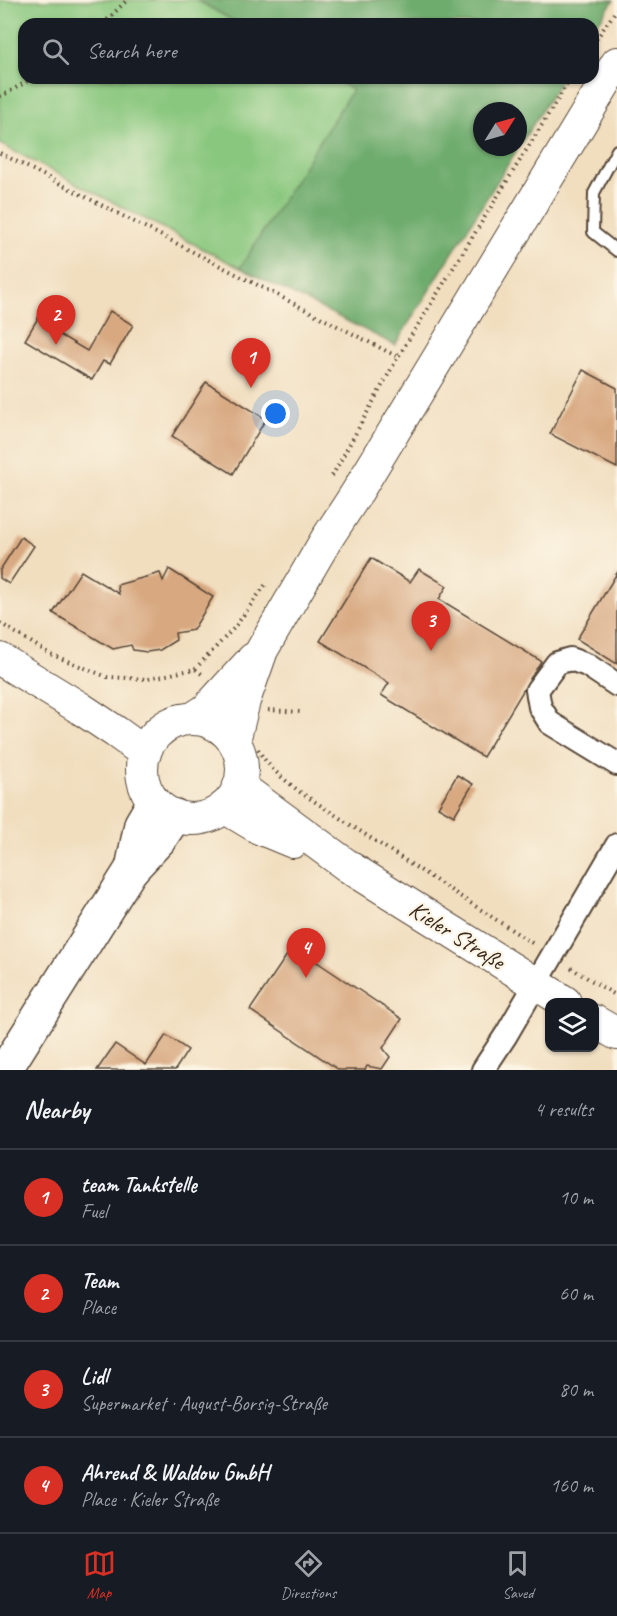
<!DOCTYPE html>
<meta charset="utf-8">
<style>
body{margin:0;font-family:Caveat,sans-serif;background:#20242c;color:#f1f3f6}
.controls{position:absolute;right:18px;bottom:18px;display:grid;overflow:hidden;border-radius:12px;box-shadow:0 2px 4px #0004}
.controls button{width:54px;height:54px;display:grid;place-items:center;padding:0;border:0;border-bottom:2px solid #363941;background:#171b24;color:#f1f3f6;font:30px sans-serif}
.compass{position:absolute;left:473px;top:102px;width:54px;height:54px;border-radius:50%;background:#171b24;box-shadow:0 2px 4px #0004;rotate:53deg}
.you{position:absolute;left:276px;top:414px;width:21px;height:21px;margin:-15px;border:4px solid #fff;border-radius:50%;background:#1a73e8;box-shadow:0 0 0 9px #1a73e833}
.badge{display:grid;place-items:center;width:39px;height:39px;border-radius:50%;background:#d93025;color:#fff;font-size:20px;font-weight:700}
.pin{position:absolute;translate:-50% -50px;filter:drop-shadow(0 2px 3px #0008)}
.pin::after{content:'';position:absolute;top:32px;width:21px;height:18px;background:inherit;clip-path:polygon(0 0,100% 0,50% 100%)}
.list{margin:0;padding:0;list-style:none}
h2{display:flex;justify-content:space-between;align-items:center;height:78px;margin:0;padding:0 24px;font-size:26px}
h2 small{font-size:20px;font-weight:400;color:#9ea1a6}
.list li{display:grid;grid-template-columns:39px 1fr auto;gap:18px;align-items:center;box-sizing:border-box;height:96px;padding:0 24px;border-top:2px solid #363941}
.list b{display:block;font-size:22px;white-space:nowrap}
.list p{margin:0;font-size:20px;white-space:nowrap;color:#9ea1a6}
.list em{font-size:20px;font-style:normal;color:#9ea1a6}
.icon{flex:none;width:33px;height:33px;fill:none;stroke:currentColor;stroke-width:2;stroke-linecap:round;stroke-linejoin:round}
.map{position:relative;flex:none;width:617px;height:1070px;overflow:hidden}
.search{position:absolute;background:#171b24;box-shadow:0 2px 4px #0004;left:18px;right:18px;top:18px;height:66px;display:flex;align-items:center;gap:15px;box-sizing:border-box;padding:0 21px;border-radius:18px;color:#9ea1a6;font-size:22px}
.sheet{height:462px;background:#171b24}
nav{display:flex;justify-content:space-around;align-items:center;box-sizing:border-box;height:84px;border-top:2px solid #363941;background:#171b24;font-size:16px;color:#9ea1a6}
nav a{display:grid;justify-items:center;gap:3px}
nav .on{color:#d93025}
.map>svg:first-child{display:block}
.green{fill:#89c77e;stroke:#62784e;stroke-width:1.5}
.forest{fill:#6eac6d;stroke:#546b46;stroke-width:1.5;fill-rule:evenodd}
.building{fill:#d8a981}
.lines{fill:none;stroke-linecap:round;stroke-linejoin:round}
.lane-casing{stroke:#564536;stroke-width:14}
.street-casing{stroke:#564536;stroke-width:26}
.secondary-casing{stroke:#564536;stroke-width:34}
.highway-casing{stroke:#564536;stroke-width:36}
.path{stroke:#564536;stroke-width:4;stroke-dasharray:1.5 4.5;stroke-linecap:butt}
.lane{stroke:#fff;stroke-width:10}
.street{stroke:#fff;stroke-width:22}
.secondary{stroke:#fff;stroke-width:32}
.highway{stroke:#fff;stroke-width:33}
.labels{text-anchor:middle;stroke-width:4.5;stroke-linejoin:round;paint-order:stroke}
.street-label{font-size:24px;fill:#3b2a1e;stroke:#fcf5e5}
</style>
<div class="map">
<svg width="617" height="1070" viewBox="0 0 617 1070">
<rect width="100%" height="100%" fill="#fcf5e5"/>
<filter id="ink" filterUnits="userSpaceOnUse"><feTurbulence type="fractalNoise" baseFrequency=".0167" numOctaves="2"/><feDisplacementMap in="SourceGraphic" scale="12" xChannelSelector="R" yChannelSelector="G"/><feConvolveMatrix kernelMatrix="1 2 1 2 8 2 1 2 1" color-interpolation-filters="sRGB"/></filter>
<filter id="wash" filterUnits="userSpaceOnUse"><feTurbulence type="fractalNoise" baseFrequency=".008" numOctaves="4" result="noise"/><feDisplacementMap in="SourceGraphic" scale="24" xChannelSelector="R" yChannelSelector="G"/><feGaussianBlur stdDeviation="1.35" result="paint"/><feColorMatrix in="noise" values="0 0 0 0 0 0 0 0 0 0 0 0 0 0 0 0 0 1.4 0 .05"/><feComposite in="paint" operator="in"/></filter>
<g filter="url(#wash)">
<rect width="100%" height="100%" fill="#f1debf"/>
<!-- green -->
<polygon class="green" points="0,0 197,0 239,24 24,24 24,78 332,78 353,90 240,268 0,144"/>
<!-- forest -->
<g class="forest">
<polygon points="197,0 614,0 593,30 593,24 239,24"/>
<path d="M332,78H562L395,345L240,268L352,90ZM482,111H518V147H482Z"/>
</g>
<g id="blocks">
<!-- building -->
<g class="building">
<polygon points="42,311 61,322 55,332 87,351 110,311 133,325 110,364 103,361 92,380 25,340"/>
<polygon points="583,370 617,388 617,468 550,434"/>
<polygon points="206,382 266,419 233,474 172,436"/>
<polygon points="21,537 34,546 9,584 0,578 0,570"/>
<polygon points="371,558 410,582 419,569 447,586 439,599 541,661 483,757 381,695 389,683 320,641"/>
<polygon points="169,569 213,597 193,630 175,633 176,640 160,650 147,652 133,650 131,645 113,649 53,613 81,571 119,594 117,585 160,573 163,581"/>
<polygon points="617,573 617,664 577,639"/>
<polygon points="457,775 473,784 454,816 438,807"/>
<polygon points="293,946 402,1019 383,1048 390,1057 382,1069 367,1066 365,1070 339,1070 250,1010"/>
<polygon points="166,1035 188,1050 175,1070 97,1070 115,1044 146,1065"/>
</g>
</g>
</g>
<g filter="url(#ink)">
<use href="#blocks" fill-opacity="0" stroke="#564536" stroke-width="1.5"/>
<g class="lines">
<defs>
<polyline id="lane" points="617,150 594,193 593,232 617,251"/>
<g id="street">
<polyline points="617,685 587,665 570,659 557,663 537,690 540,707 550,723 617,764"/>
<polyline points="483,1070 506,1035 617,845"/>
</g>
<g id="secondary">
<polyline points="0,659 80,708 116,732 145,753"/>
<polyline points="192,719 206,710 253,659"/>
<circle cx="192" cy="769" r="50"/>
<polyline points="234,741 244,701 262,650 326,540 356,494 617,63"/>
<polyline points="239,786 349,867 565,1002"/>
<polyline points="224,807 259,828 293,842"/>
<polyline points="594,1021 617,1034"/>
</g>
<g id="highway">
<polyline points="132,869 141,824 154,802"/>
<polyline points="5,1070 131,870 159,840 175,816"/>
</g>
</defs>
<!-- lane casing -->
<use href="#lane" class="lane-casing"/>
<!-- street casing -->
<use href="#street" class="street-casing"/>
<!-- secondary casing -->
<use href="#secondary" class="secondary-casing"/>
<!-- highway casing -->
<use href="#highway" class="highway-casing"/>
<!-- path -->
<g class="path">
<polyline points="103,24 127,0"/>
<polyline points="593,44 617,9"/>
<polyline points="0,97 33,78"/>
<polyline points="0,153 398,357"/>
<polyline points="332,476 398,357 571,78"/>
<polyline points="0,623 50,654 107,677 148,679 195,669 203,675"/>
<polyline points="195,669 235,627 266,584"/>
<polyline points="268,710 301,712"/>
<path d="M258,749C268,768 284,779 300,792L535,945"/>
<polyline points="571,968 617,996"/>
</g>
<!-- lane -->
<use href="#lane" class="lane"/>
<!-- street -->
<use href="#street" class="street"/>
<!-- secondary -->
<use href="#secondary" class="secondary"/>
<!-- highway -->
<use href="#highway" class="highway"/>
</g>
</g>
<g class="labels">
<!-- street labels -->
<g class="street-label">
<text transform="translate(457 935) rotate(32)" y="8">Kieler Straße</text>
</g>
</g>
</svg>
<div class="controls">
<button><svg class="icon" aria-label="layers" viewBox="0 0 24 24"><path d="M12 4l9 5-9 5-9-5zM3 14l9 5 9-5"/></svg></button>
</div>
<svg class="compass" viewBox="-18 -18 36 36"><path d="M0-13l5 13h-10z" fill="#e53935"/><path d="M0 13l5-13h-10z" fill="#9ea1a6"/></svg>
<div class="you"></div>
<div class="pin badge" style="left:251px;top:388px">1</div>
<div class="pin badge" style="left:56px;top:345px">2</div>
<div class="pin badge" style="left:431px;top:651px">3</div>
<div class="pin badge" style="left:306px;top:978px">4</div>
<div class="search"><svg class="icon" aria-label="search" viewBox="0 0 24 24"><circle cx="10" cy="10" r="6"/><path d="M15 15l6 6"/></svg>Search here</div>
</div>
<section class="sheet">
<h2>Nearby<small>4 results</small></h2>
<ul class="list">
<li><span class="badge">1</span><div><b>team Tankstelle</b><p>Fuel</p></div><em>10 m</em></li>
<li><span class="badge">2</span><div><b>Team</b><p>Place</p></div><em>60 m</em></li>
<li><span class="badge">3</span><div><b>Lidl</b><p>Supermarket · August-Borsig-Straße</p></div><em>80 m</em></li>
<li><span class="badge">4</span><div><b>Ahrend &amp; Waldow GmbH</b><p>Place · Kieler Straße</p></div><em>160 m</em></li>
</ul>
</section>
<nav>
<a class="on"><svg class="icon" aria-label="map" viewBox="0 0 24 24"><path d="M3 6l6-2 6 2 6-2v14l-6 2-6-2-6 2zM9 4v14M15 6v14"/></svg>Map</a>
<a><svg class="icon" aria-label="directions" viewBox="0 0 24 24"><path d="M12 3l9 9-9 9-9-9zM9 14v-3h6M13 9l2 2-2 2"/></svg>Directions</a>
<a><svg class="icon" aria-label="saved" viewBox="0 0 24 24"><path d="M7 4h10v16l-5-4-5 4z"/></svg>Saved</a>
</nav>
